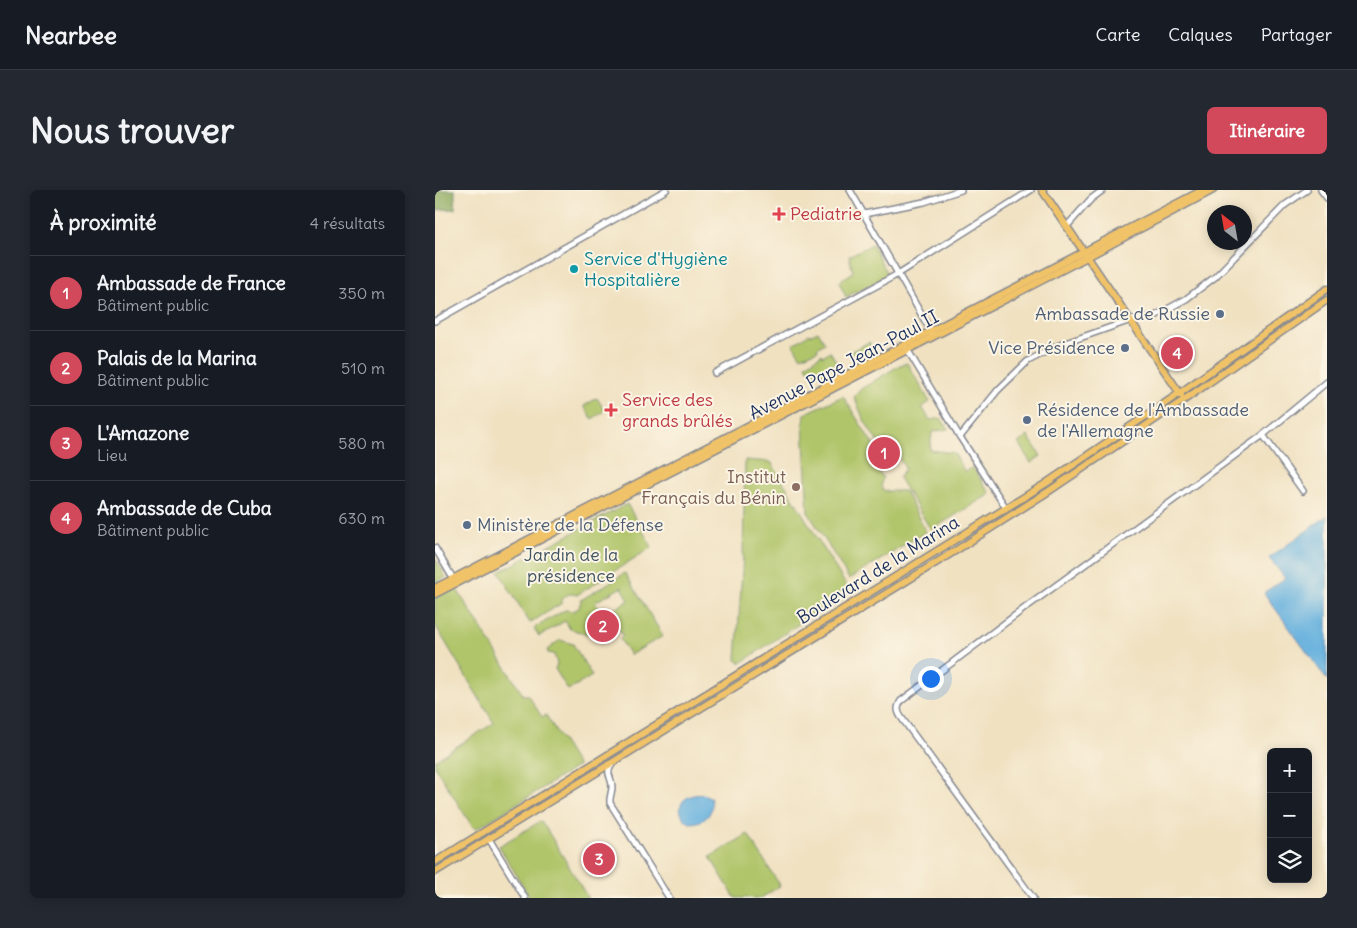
<!DOCTYPE html>
<html lang="fr">
<meta charset="utf-8">
<style>
body{margin:0;font-family:Delius,sans-serif;background:#242831;color:#f1f3f6}
.controls{position:absolute;right:15px;bottom:15px;display:grid;overflow:hidden;border-radius:8px;box-shadow:0 2px 12px #0003}
.controls button{width:45px;height:45px;display:grid;place-items:center;padding:0;border:0;border-bottom:1px solid #363941;background:#171b24;color:#f1f3f6;font:25px sans-serif}
.compass{position:absolute;left:772px;top:15px;width:45px;height:45px;border-radius:50%;background:#171b24;box-shadow:0 2px 12px #0003;rotate:329deg}
.you{position:absolute;left:495px;top:488px;width:18px;height:18px;margin:-12px;border:4px solid #fff;border-radius:50%;background:#1a73e8;box-shadow:0 0 0 8px #1a73e833}
.badge{display:grid;place-items:center;width:32px;height:32px;border-radius:50%;background:#d1495b;color:#fff;font-size:16px;font-weight:700}
.pin{position:absolute;translate:-50% -50%;border:2px solid #fff;box-shadow:0 1px 5px #0006}
.list{margin:0;padding:0;list-style:none}
h2{display:flex;justify-content:space-between;align-items:center;height:65px;margin:0;padding:0 20px;font-size:21px}
h2 small{font-size:16px;font-weight:400;color:#9ea1a6}
.list li{display:grid;grid-template-columns:32px 1fr auto;gap:15px;align-items:center;box-sizing:border-box;height:75px;padding:0 20px;border-top:1px solid #363941}
.list b{display:block;font-size:19px;white-space:nowrap}
.list p{margin:0;font-size:16px;white-space:nowrap;color:#9ea1a6}
.list em{font-size:16px;font-style:normal;color:#9ea1a6}
.icon{flex:none;width:28px;height:28px;fill:none;stroke:currentColor;stroke-width:2;stroke-linecap:round;stroke-linejoin:round}
.map{position:relative;flex:none;width:892px;height:708px;overflow:hidden;border-radius:8px}
header{display:flex;align-items:center;gap:30px;box-sizing:border-box;height:70px;padding:0 25px;background:#171b24;border-bottom:1px solid #363941}
header strong{font-size:24px}
nav{display:flex;gap:28px;margin-inline-start:auto;font-size:18px}
.intro{display:flex;align-items:center;justify-content:space-between;box-sizing:border-box;height:120px;padding:0 30px}
h1{margin:0;font-size:35px}
.button{padding:12px 22px;border-radius:8px;background:#d1495b;color:#fff;font-size:18px;font-weight:700}
main{display:flex;gap:30px;padding:0 30px}
aside{flex:1;background:#171b24;border-radius:8px;box-shadow:0 2px 12px #0003}
.map>svg:first-child{display:block}
.green{fill:#b0c56a;stroke:#667a64}
.forest{fill:#8caa5e;stroke:#546c5e}
.water{fill:#66b1de;stroke:#40709e}
.lines{fill:none;stroke-linecap:round;stroke-linejoin:round}
.minor-casing{stroke:#868890;stroke-width:8}
.major-casing{stroke:#868890;stroke-width:9}
.minor{stroke:#fff;stroke-width:5}
.major{stroke:#f1c369;stroke-width:6}
.health-dot{fill:#e0444e;stroke:#fcf5e5;stroke-width:2}
.culture-dot{fill:#0f9aa8;stroke:#fcf5e5;stroke-width:2}
.service-dot{fill:#5c6f8a;stroke:#fcf5e5;stroke-width:2}
.education-dot{fill:#8d6e63;stroke:#fcf5e5;stroke-width:2}
.labels{text-anchor:middle;stroke-width:4;stroke-linejoin:round;paint-order:stroke}
.health-label{font-size:18px;fill:#be3a42;stroke:#fcf5e5;text-anchor:start}
.culture-label{font-size:18px;fill:#0d838f;stroke:#fcf5e5;text-anchor:start}
.service-label{font-size:18px;fill:#4e5e75;stroke:#fcf5e5;text-anchor:end}
.street-label{font-size:18px;fill:#1b2f5e;stroke:#fcf5e5}
.education-label{font-size:18px;fill:#785e54;stroke:#fcf5e5;text-anchor:end}
.park-label{font-size:18px;fill:#405461;stroke:#fcf5e5}
</style>
<header>
<strong>Nearbee</strong>
<nav><a>Carte</a><a>Calques</a><a>Partager</a></nav>
</header>
<div class="intro"><h1>Nous trouver</h1><a class="button">Itinéraire</a></div>
<main>
<aside>
<h2>À proximité<small>4 résultats</small></h2>
<ul class="list">
<li><span class="badge">1</span><div><b>Ambassade de France</b><p>Bâtiment public</p></div><em>350 m</em></li>
<li><span class="badge">2</span><div><b>Palais de la Marina</b><p>Bâtiment public</p></div><em>510 m</em></li>
<li><span class="badge">3</span><div><b>L'Amazone</b><p>Lieu</p></div><em>580 m</em></li>
<li><span class="badge">4</span><div><b>Ambassade de Cuba</b><p>Bâtiment public</p></div><em>630 m</em></li>
</ul>
</aside>
<div class="map">
<svg width="892" height="708" viewBox="0 0 892 708">
<rect width="100%" height="100%" fill="#fcf5e5"/>
<filter id="ink" filterUnits="userSpaceOnUse"><feTurbulence type="fractalNoise" baseFrequency=".02" numOctaves="2"/><feDisplacementMap in="SourceGraphic" scale="10" xChannelSelector="R" yChannelSelector="G"/><feConvolveMatrix kernelMatrix="1 2 1 2 8 2 1 2 1" color-interpolation-filters="sRGB"/></filter>
<filter id="wash" filterUnits="userSpaceOnUse"><feTurbulence type="fractalNoise" baseFrequency=".0096" numOctaves="4" result="noise"/><feDisplacementMap in="SourceGraphic" scale="20" xChannelSelector="R" yChannelSelector="G"/><feGaussianBlur stdDeviation="1.12" result="paint"/><feColorMatrix in="noise" values="0 0 0 0 0 0 0 0 0 0 0 0 0 0 0 0 0 1.4 0 .05"/><feComposite in="paint" operator="in"/></filter>
<g filter="url(#wash)">
<rect width="100%" height="100%" fill="#f0e1c1"/>
<!-- green -->
<g class="green">
<polygon points="437,54 453,85 411,107 404,92 418,82 414,66"/>
<polygon points="383,141 390,153 382,158 383,160 366,167 358,155 374,144 375,145"/>
<polygon points="434,152 439,162 420,172 415,162"/>
<polygon points="395,161 402,173 387,185 385,183 378,188 371,175 387,164 388,166"/>
<polygon points="472,173 495,212 487,217 495,230 506,228 513,239 497,242 495,260 519,263 530,282 538,277 555,304 496,340 464,288 470,278 454,251 445,256 429,230 419,207 426,199 465,175"/>
<path d="M408,206L441,259L433,266L448,288C446,293 445,297 449,301H470L491,342L414,389L373,322L368,234L369,224Z"/>
<polygon points="162,208 170,221 157,229 149,216"/>
<polygon points="593,246 606,266 596,273 583,253"/>
<polygon points="310,270 336,272 414,400 306,473 301,470 308,367"/>
<path d="M192,314L217,357L142,405C135,403 131,404 127,410V413L95,433L64,382Z"/>
<polygon points="0,368 11,387 0,393"/>
<polygon points="190,383 228,446 195,465 185,449 188,446 180,433 176,435 178,420 194,410 187,397 160,412 166,423 162,438 152,444 135,439 130,431 104,446 99,438 130,420 138,421 144,418 146,410"/>
<polygon points="21,398 88,505 93,505 107,527 111,525 143,576 41,639 37,636 0,577 0,570 59,533 0,435 0,408"/>
<polygon points="125,450 138,454 157,486 133,500 120,479 122,474 119,464 113,463 112,460"/>
<polygon points="106,631 112,640 153,708 95,708 64,656"/>
<polygon points="313,644 345,696 326,708 300,708 275,667"/>
</g>
<!-- forest -->
<polygon class="forest" points="0,0 20,0 20,19 0,20"/>
<!-- water -->
<g class="water">
<polygon points="892,326 892,490 829,403 850,388 834,368"/>
<path d="M268,604L275,607C281,622 270,633 255,633C243,627 241,611 256,606C259,604 264,605 268,604Z"/>
</g>
</g>
<g filter="url(#ink)">
<g class="lines">
<defs>
<g id="minor">
<polyline points="415,0 497,143"/>
<polyline points="886,0 892,8"/>
<polyline points="429,24 489,12 526,0"/>
<polyline points="632,36 656,9 668,0"/>
<polyline points="0,131 231,0"/>
<polyline points="472,159 525,247 571,318"/>
<polyline points="280,183 463,84 596,0"/>
<polyline points="828,245 868,301"/>
<polyline points="525,247 563,200 593,171 622,156 699,129 720,126 751,109 780,87 850,15 872,0"/>
<polyline points="0,358 19,390"/>
<path d="M178,573C169,585 177,585 177,597C177,603 174,607 175,613L234,708"/>
<polyline points="54,649 90,708"/>
<path d="M598,708L466,527C462,521 462,517 466,511L590,418L828,245L892,192"/>
</g>
<g id="major">
<polyline points="607,0 746,205"/>
<polyline points="0,398 768,0"/>
<polyline points="0,404 652,67 778,0"/>
<polyline points="0,672 610,294 745,203 892,99"/>
<polyline points="0,682 520,361 614,301 749,210 892,110"/>
</g>
</defs>
<!-- minor casing -->
<use href="#minor" class="minor-casing"/>
<!-- major casing -->
<use href="#major" class="major-casing"/>
<!-- minor -->
<use href="#minor" class="minor"/>
<!-- major -->
<use href="#major" class="major"/>
</g>
</g>
<!-- markers -->
<g class="health-dot">
<path d="M341.5 16.5h5v5h5v5h-5v5h-5v-5h-5v-5h5z"/>
<path d="M173.5 212.5h5v5h5v5h-5v5h-5v-5h-5v-5h5z"/>
</g>
<circle class="culture-dot" cx="139" cy="79" r="5"/>
<g class="service-dot">
<circle cx="785" cy="124" r="5"/>
<circle cx="690" cy="158" r="5"/>
<circle cx="592" cy="230" r="5"/>
<circle cx="32" cy="335" r="5"/>
</g>
<circle class="education-dot" cx="361" cy="297" r="5"/>
<g class="labels">
<!-- health labels -->
<g class="health-label">
<text x="355" y="30">Pediatrie</text>
<text x="187" y="216">Service des<tspan x="187" dy="21">grands brûlés</tspan></text>
</g>
<!-- culture labels -->
<g class="culture-label">
<text x="149" y="75">Service d'Hygiène<tspan x="149" dy="21">Hospitalière</tspan></text>
</g>
<!-- service labels -->
<g class="service-label">
<text x="775" y="130">Ambassade de Russie</text>
<text x="680" y="164">Vice Présidence</text>
<text x="602" y="226" text-anchor="start">Résidence de l'Ambassade<tspan x="602" dy="21">de l'Allemagne</tspan></text>
<text x="42" y="341" text-anchor="start">Ministère de la Défense</text>
</g>
<!-- street labels -->
<g class="street-label">
<text transform="translate(409 175) rotate(-28)" y="6">Avenue Pape Jean-Paul II</text>
<text transform="translate(443 380) rotate(-32)" y="6">Boulevard de la Marina</text>
</g>
<!-- education labels -->
<g class="education-label">
<text x="351" y="293">Institut<tspan x="351" dy="21">Français du Bénin</tspan></text>
</g>
<!-- park labels -->
<g class="park-label">
<text x="136" y="371">Jardin de la<tspan x="136" dy="21">présidence</tspan></text>
</g>
</g>
</svg>
<div class="controls">
<button>+</button>
<button>−</button>
<button><svg class="icon" aria-label="layers" viewBox="0 0 24 24"><path d="M12 4l9 5-9 5-9-5zM3 14l9 5 9-5"/></svg></button>
</div>
<svg class="compass" viewBox="-18 -18 36 36"><path d="M0-13l5 13h-10z" fill="#e53935"/><path d="M0 13l5-13h-10z" fill="#9ea1a6"/></svg>
<div class="you"></div>
<div class="pin badge" style="left:449px;top:263px">1</div>
<div class="pin badge" style="left:168px;top:436px">2</div>
<div class="pin badge" style="left:164px;top:669px">3</div>
<div class="pin badge" style="left:742px;top:163px">4</div>
</div>
</main>
